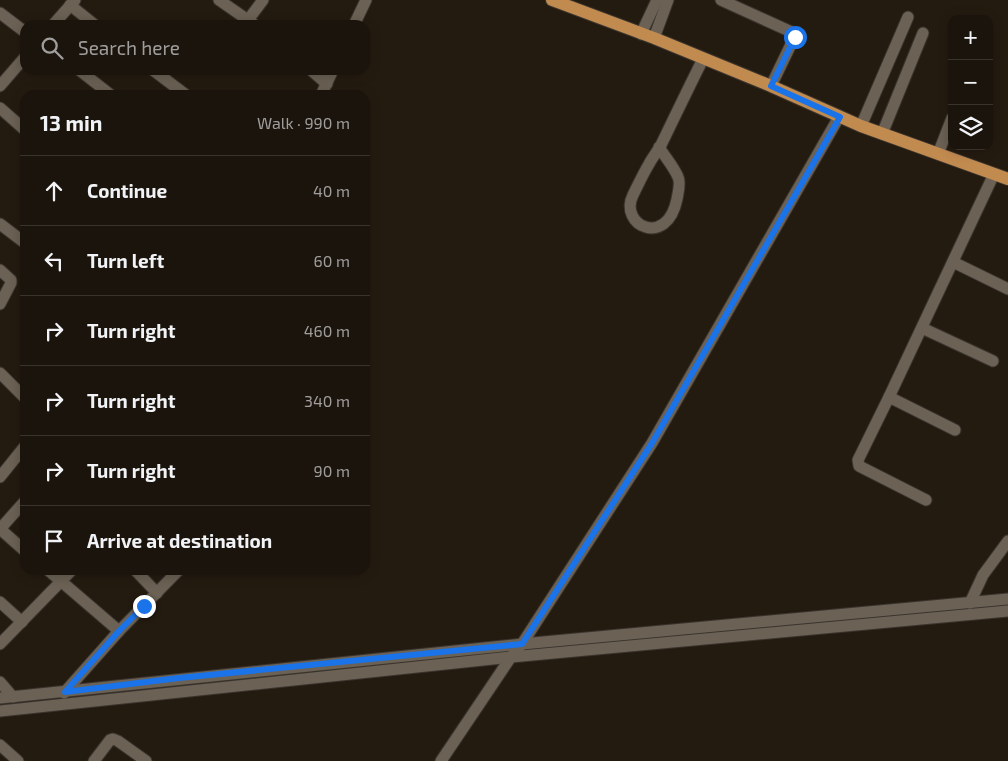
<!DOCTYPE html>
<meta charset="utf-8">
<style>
body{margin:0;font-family:"Exo 2",sans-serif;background:#28211a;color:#f1f3f6}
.controls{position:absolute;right:15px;top:15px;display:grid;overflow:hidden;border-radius:10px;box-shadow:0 2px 12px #0003}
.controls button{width:45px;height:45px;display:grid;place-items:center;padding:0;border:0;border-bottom:1px solid #39332d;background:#1b140c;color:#f1f3f6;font:25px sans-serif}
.stop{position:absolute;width:15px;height:15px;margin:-11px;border:4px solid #1a73e8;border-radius:50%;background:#fff}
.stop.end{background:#1a73e8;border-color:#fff;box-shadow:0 1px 5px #0008}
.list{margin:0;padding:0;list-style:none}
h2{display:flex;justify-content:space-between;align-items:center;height:65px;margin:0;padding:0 20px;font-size:21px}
h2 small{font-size:16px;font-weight:400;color:#a09e9d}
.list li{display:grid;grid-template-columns:32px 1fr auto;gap:15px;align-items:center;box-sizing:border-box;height:70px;padding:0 20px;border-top:1px solid #39332d}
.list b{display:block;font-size:19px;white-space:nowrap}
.list em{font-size:16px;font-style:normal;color:#a09e9d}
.icon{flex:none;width:28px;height:28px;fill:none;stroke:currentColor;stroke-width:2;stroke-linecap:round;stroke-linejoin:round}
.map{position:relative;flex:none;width:1008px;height:761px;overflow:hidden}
.search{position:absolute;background:#1b140c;box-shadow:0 2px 12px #0003;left:20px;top:20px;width:350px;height:55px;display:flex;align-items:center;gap:12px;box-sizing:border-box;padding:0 18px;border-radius:15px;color:#a09e9d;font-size:19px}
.panel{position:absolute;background:#1b140c;box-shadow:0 2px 12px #0003;left:20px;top:90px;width:350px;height:485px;border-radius:15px}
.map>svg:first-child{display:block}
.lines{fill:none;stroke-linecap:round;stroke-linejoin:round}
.minor-casing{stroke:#3a342e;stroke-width:13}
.major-casing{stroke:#3a342e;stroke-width:14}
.minor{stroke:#6b6154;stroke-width:11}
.major{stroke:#c18a4f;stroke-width:12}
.route{stroke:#1a73e8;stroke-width:6}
</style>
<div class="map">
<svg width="1008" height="761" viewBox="0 0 1008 761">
<rect width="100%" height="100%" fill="#241b10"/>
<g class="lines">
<defs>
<g id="minor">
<polyline points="219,0 255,25"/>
<polyline points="721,0 796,34 771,86"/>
<polyline points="70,5 95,25"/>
<polyline points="0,13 25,32"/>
<polyline points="248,20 263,0"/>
<polyline points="53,25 75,0"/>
<polyline points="354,25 366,0"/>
<polyline points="641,34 657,0"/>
<polyline points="654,38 668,0"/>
<polyline points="79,70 111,95"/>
<polyline points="153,70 186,95"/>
<polyline points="311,70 327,84"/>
<polyline points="0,86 25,57"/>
<polyline points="321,95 333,70"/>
<polyline points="0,108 25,130"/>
<polyline points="861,126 908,17"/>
<polyline points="882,134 923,33"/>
<path d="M659,147C665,157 674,167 678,177C681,183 678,193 677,199C667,249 618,225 633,195C638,185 643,174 649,164C652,158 657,152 661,145C675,116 689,87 703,59"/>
<polyline points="938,154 952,118"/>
<polyline points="0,224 25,243"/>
<polyline points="953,262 1008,289"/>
<polyline points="0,270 11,280 11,283 0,304"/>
<polyline points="922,328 993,361"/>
<polyline points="0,373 25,398"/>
<polyline points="889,397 955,430"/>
<polyline points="0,477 25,446"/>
<polyline points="926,500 859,466 858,460 889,397 994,174"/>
<polyline points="25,501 0,529 25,551"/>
<polyline points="48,570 119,631"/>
<polyline points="135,570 157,593"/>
<polyline points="0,602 22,622"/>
<polyline points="970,603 983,575 1008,541"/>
<polyline points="0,644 72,570"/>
<polyline points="0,682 13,697"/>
<polyline points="64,693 119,631 179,570"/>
<polyline points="0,698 522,644 1008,599"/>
<polyline points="0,711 511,657 1008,611"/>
<polyline points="0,745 18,761"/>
<polyline points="94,761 110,740 113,739 118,741 146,761"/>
<polyline points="441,761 511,657 522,644 652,443 839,117"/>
</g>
<polyline id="major" points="552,0 654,38 771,86 861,126 1008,179"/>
</defs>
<!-- minor casing -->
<use href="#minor" class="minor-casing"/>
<!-- major casing -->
<use href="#major" class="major-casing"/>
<!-- minor -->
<use href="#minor" class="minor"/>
<!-- major -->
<use href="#major" class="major"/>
</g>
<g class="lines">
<!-- route -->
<polyline class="route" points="144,606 119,631 65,692 179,678 522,644 652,443 840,117 771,86 795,37"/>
</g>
</svg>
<div class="controls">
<button>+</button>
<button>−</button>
<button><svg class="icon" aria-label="layers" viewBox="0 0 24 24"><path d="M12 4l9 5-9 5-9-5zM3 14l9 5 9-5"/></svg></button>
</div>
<div class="stop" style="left:795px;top:37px"></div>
<div class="stop end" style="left:144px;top:606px"></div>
<div class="search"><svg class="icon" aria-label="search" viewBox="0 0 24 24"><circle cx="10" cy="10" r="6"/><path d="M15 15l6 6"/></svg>Search here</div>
<section class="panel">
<h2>13 min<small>Walk · 990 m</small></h2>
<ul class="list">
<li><svg class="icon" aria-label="ahead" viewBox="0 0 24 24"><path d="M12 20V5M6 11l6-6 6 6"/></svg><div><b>Continue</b></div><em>40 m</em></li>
<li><svg class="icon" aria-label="left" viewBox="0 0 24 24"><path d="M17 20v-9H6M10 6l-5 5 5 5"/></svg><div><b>Turn left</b></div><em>60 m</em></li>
<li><svg class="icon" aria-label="right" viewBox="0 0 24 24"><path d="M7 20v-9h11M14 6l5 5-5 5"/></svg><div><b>Turn right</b></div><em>460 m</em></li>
<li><svg class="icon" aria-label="right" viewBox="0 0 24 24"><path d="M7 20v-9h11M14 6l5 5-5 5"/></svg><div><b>Turn right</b></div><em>340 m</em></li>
<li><svg class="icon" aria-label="right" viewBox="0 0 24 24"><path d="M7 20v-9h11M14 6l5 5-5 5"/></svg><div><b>Turn right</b></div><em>90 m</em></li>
<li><svg class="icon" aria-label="arrive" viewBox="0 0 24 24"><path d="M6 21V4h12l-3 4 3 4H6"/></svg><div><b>Arrive at destination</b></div></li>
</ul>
</section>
</div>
